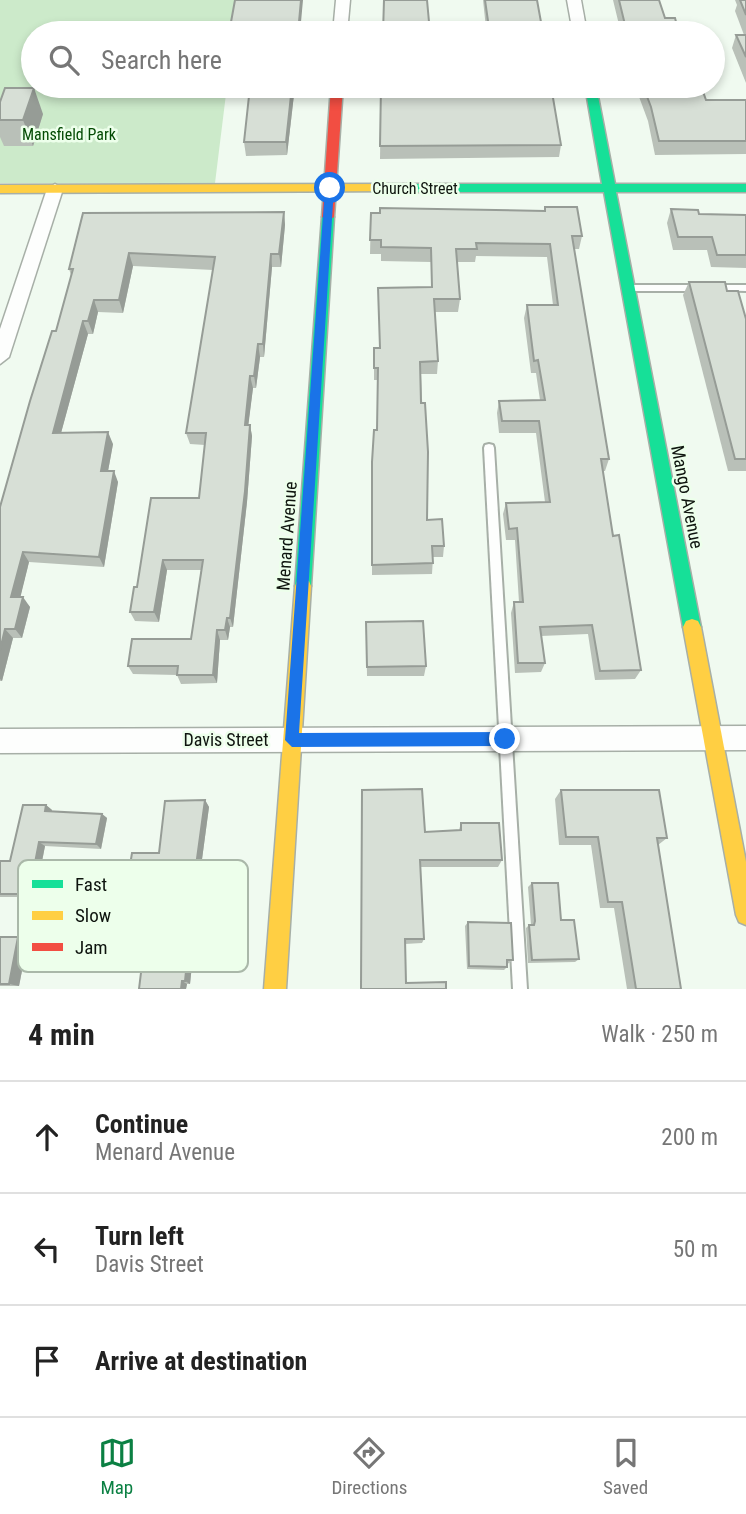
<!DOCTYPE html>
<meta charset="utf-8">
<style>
body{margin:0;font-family:"Roboto Condensed",sans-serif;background:#f2f2f2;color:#222}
.stop{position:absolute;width:21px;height:21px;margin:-16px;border:5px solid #1a73e8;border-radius:50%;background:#fff}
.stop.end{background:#1a73e8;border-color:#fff;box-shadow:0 2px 7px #0008}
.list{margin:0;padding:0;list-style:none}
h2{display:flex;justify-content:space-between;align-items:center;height:91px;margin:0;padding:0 28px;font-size:30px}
h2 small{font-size:23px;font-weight:400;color:#767676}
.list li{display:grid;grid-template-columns:46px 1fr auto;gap:21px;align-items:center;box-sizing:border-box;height:112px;padding:0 28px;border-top:2px solid #e0e0e0}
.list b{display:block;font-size:26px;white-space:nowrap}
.list p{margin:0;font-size:23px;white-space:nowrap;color:#767676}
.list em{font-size:23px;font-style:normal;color:#767676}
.icon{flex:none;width:38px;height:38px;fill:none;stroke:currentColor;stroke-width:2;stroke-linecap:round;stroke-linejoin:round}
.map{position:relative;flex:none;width:746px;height:989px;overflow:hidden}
.search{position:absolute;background:#fff;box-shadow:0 4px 10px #0003;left:21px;right:21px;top:21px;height:77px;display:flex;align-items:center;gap:18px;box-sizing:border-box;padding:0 24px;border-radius:38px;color:#767676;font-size:26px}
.sheet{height:427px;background:#fff}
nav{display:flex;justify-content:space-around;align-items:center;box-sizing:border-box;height:98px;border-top:2px solid #e0e0e0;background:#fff;font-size:19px;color:#767676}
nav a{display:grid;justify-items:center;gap:4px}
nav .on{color:#0b8043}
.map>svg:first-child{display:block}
.green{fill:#cceaca}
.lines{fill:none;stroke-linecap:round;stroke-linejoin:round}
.lane-casing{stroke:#a7afa7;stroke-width:4}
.street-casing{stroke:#a7afa7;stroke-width:3}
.fast-casing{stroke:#a7afa7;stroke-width:3}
.slow-casing{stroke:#a7afa7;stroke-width:3}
.jam-casing{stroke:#a7afa7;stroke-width:3}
.lane{fill:#fdfefd;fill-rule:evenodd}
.street{fill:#fdfefd;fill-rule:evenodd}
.fast{fill:#16e098;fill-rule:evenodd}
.slow{fill:#ffcf43;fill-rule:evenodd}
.jam{fill:#f24e42;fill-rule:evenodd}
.wall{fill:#b9c0b8}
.shaded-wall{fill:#969c96}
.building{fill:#d7dfd6;stroke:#969c96;stroke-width:2}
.route{fill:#1a73e8}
.labels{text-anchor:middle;stroke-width:5;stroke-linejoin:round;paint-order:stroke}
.far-park-label{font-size:16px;fill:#044b04;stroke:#edffeb}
.far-street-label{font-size:16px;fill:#0e140e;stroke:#edffeb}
.street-label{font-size:18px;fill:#0e140e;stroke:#edffeb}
.key{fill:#edffeb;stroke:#aab8a9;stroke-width:2}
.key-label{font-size:19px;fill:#0e140e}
</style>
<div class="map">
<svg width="746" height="989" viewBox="0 0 746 989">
<rect width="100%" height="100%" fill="#f0faf0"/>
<!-- green -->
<polygon class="green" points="0,0 237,0 233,33 33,33 33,86 227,86 215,183 0,183"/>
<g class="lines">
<defs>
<g id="lane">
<polygon points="628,285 698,285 702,288 698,291 628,291 624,288"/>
<polygon points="714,285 746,285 746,291 711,290 711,286"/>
<polygon points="489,444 493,445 494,448 527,989 513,989 484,448 485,445"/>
</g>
<g id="street">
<polygon points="336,0 350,0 347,33 333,33"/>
<polygon points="567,0 581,0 587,33 573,33"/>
<polygon points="55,184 63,189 9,357 0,364 0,329 47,189"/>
<polygon points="746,726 746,750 0,753 0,729"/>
</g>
<g id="fast">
<polygon points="585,86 596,86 615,184 746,184 746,192 616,192 701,627 698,633 692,635 686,633 683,627 604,192 395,192 389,188 395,184 602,184"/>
<polygon points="328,213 334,217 311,586 309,591 303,594 297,591 295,586 322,217"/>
</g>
<g id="slow">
<polygon points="395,184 401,188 399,191 0,193 0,185"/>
<polygon points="303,578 309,581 311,586 286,989 264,989 295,586 297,581"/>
<polygon points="692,619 698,621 701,627 746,862 746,925 739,922 736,915 683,627 686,621"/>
</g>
<polygon id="jam" points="331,86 343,86 334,217 328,221 322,217"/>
</defs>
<!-- lane casing -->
<use href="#lane" class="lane-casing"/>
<!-- street casing -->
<use href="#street" class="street-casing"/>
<!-- fast casing -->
<use href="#fast" class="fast-casing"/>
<!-- slow casing -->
<use href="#slow" class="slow-casing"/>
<!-- jam casing -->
<use href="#jam" class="jam-casing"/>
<!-- lane -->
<use href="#lane" class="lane"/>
<!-- street -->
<use href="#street" class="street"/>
<!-- fast -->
<use href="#fast" class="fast"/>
<!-- slow -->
<use href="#slow" class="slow"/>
<!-- jam -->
<use href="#jam" class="jam"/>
</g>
<!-- wall -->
<g class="wall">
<polygon points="483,0 537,0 543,33 474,33 474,28 486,28"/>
<polygon points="613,0 659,0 665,18 679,33 621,33"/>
<polygon points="735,0 746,0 746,83 732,48 736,35 744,35 735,11 737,5"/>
<polygon points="295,86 287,155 246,156 244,142 264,96"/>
<polygon points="381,86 561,145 559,157 380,159"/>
<polygon points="635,86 701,86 706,100 746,100 746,154 655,155 648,121"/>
<polygon points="0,102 43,114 33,146 4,146 0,137"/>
<polygon points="545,207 582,236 579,249 574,249 609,459 605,471 603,471 613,536 641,670 635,679 595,680 588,634 541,636 545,663 541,672 515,673 511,613 514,602 519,602 515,540 506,540 503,514 506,503 545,502 536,433 499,433 497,413 499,401 540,400 536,373 531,373 524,318 527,305 553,305 547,257 476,256 475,262 457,262 460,299 458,312 435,312 438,361 437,374 421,374 427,520 444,546 443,557 433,557 432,574 372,575 372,462 377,430 378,380 374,380 374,348 380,348 431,287 431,262 381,261 381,254 370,254 371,213 544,211"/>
<polygon points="671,209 699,214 746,215 746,268 711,267 707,250 673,250 667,223"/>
<polygon points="284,212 285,225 281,267 272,267 264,357 260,357 256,388 253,388 248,425 250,425 252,436 247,502 233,627 230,627 228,640 220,640 217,683 181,684 177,675 133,674 128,666 191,639 201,570 167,570 159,622 135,621 130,612 137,587 199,498 205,445 190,444 186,433 213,270 133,266 123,313 98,312 93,334 88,334 61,433 113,444 108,471 118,482 104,567 29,562 20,597 30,607 22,638 13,638 2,681 0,681 0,507 56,331 71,275 69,269"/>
<polygon points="689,282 727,291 746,319 746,471 728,471 683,295"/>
<polygon points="366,622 426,666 424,676 367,676"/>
<polygon points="561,790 667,838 658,845 681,989 627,989 614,908 600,908 591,845 559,845 555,799"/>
<polygon points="205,800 209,807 192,934 195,936 190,984 187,984 186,989 139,989 144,951 91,950 83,947 121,920 159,853"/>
<polygon points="46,805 52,810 51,812 102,814 107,818 101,849 45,846 35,897 0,897 0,861 10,861"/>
<polygon points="461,823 502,860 498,867 420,867 424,939 422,943 405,944 361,989 425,832 459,830"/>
<polygon points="532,883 561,920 579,959 575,962 528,963 526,928 529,925 531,925 528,887"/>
<polygon points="468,922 513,960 509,963 507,964 507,967 504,970 467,969 465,926"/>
<polygon points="0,937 18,937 28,940 19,986 0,986"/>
</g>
<!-- shaded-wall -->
<g class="shaded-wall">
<polygon points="301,0 303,0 300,33 298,33"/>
<polygon points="292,86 295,86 287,155 286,142"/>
<polygon points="34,88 43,114 33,146 23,120"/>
<polygon points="284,212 285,225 281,267 279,254"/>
<polygon points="129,253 133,266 123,313 119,300"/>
<polygon points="271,254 272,267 264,357 263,344"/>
<polygon points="94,300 98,312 93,334 88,321"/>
<polygon points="83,321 88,334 58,444 53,433"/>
<polygon points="258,344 260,357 256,388 254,376"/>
<polygon points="250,376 253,388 247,436 245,425"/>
<polygon points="250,425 252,436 247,502 233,627 230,618"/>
<polygon points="108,432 113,444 106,482 101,471"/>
<polygon points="114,471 118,482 104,567 99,557"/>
<polygon points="23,552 29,562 18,607 11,597"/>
<polygon points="163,560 167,570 159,622 154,612"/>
<polygon points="23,597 30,607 22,638 15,629"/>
<polygon points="227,618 230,627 228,640 225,630"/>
<polygon points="5,629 13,638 2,681 0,679 0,650"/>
<polygon points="217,630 220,640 217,683 213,675"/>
<polygon points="205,800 209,807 192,934 195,936 190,984 185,981 187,932"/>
<polygon points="46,805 52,810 51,816 45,811"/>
<polygon points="102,814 107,818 101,849 96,844"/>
<polygon points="39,842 45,846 35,897 29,894"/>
<polygon points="18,937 28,940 19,986 9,984"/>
<polygon points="182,981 187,984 186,989 181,989"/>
</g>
<!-- building -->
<g class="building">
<polygon points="235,0 301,0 298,33 229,33"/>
<polygon points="384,0 427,0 430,33 383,33"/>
<polygon points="485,0 537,0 543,33 475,33 474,28 489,28"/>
<polygon points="619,0 659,0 665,18 675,18 679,33 627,33"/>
<polygon points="740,0 746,0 746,15"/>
<polygon points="736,35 746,35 746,57"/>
<polygon points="266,86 292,86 286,142 244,142 249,96 264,96"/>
<polygon points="381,86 551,86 561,145 380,146"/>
<polygon points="643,86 701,86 706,100 746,100 746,141 659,141 651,107"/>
<polygon points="5,88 34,88 23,120 0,120 0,102"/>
<polygon points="545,207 577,207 582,236 572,236 609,459 601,459 613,536 619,535 641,670 600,671 592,625 540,627 545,663 518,663 514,602 523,602 517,528 509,529 506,503 550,502 539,421 502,421 499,401 545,400 538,360 534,361 527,305 558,305 550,244 476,243 477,249 456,249 460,299 434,299 438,361 420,362 421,403 425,403 428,452 427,520 442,519 444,546 432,546 433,563 372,565 372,462 374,430 377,430 378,368 374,368 374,348 380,348 378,288 432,287 431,248 381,247 381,240 370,240 371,213 380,213 380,208 545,211"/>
<polygon points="671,209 698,210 699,214 746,215 746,255 717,255 712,237 678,237"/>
<polygon points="284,212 279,254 271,254 263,344 258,344 254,376 250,376 245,425 250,425 245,491 230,618 227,618 225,630 217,630 213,675 177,675 178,666 128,666 132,639 191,639 203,560 163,560 154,612 130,612 134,587 137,587 151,498 199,498 206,433 186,433 215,257 129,253 119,300 94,300 88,321 83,321 53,433 108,432 101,471 114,471 99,557 23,552 11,597 23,597 15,629 5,629 0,650 0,507 30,401 52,331 56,331 73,269 69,269 83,213"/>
<polygon points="689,282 725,282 727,291 738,291 746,319 746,459 735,459"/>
<polygon points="423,621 426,666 367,667 366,622"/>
<polygon points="422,789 425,832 461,830 461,823 499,823 502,860 420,860 424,939 405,939 406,983 446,982 446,989 361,989 362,790"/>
<polygon points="561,790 659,790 667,838 657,838 681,989 636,989 622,902 608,902 598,837 566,837"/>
<polygon points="205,800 187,932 190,932 185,981 182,981 181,989 139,989 144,948 83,947 88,919 121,920 132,853 159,853 165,801"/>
<polygon points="23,805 46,805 45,811 102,814 96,844 39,842 29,894 0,894 0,861 10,861"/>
<polygon points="532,883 558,883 561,920 574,920 579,959 532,960 529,925 534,925 535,921"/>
<polygon points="468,922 511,923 513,960 507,960 507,967 469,966"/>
<polygon points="0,937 18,937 9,984 0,984"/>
</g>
<!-- route -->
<polygon class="route" points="330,185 334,188 299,733 505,732 512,739 505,746 292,747 285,740 325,188"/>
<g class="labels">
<!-- far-park labels -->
<g class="far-park-label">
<text x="69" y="140">Mansfield Park</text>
</g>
<!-- far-street labels -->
<g class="far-street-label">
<text x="415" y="194">Church Street</text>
</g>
<!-- street labels -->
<g class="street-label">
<text transform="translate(687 497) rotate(79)" y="6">Mango Avenue</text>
<text transform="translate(287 536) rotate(-86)" y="6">Menard Avenue</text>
<text x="226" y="746">Davis Street</text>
</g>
</g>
<!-- legend -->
<rect x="18" y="860" width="230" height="112" rx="10" class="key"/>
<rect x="32" y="880" width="31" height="8" fill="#16e098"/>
<rect x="32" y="911" width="31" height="9" fill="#ffcf43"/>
<rect x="32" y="943" width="31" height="8" fill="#f24e42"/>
<g class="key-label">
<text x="75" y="891">Fast</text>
<text x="75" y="922">Slow</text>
<text x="75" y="954">Jam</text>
</g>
</svg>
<div class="stop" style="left:330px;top:188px"></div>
<div class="stop end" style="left:505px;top:739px"></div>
<div class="search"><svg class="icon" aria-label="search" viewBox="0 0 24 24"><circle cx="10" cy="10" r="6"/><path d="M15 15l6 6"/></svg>Search here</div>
</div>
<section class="sheet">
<h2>4 min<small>Walk · 250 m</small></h2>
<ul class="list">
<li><svg class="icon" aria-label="ahead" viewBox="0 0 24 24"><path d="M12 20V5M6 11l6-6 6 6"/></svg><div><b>Continue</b><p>Menard Avenue</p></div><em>200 m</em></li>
<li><svg class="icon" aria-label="left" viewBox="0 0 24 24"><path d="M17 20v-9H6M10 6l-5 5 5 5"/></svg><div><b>Turn left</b><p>Davis Street</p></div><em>50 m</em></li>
<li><svg class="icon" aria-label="arrive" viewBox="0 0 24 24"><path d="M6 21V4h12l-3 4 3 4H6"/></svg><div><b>Arrive at destination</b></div></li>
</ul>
</section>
<nav>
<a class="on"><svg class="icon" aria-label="map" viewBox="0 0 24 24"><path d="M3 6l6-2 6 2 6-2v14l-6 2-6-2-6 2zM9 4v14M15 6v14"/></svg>Map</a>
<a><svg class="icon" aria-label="directions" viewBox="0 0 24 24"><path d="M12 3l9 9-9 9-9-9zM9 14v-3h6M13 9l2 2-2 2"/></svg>Directions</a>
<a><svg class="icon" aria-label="saved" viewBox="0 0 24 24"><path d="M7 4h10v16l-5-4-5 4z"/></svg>Saved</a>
</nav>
